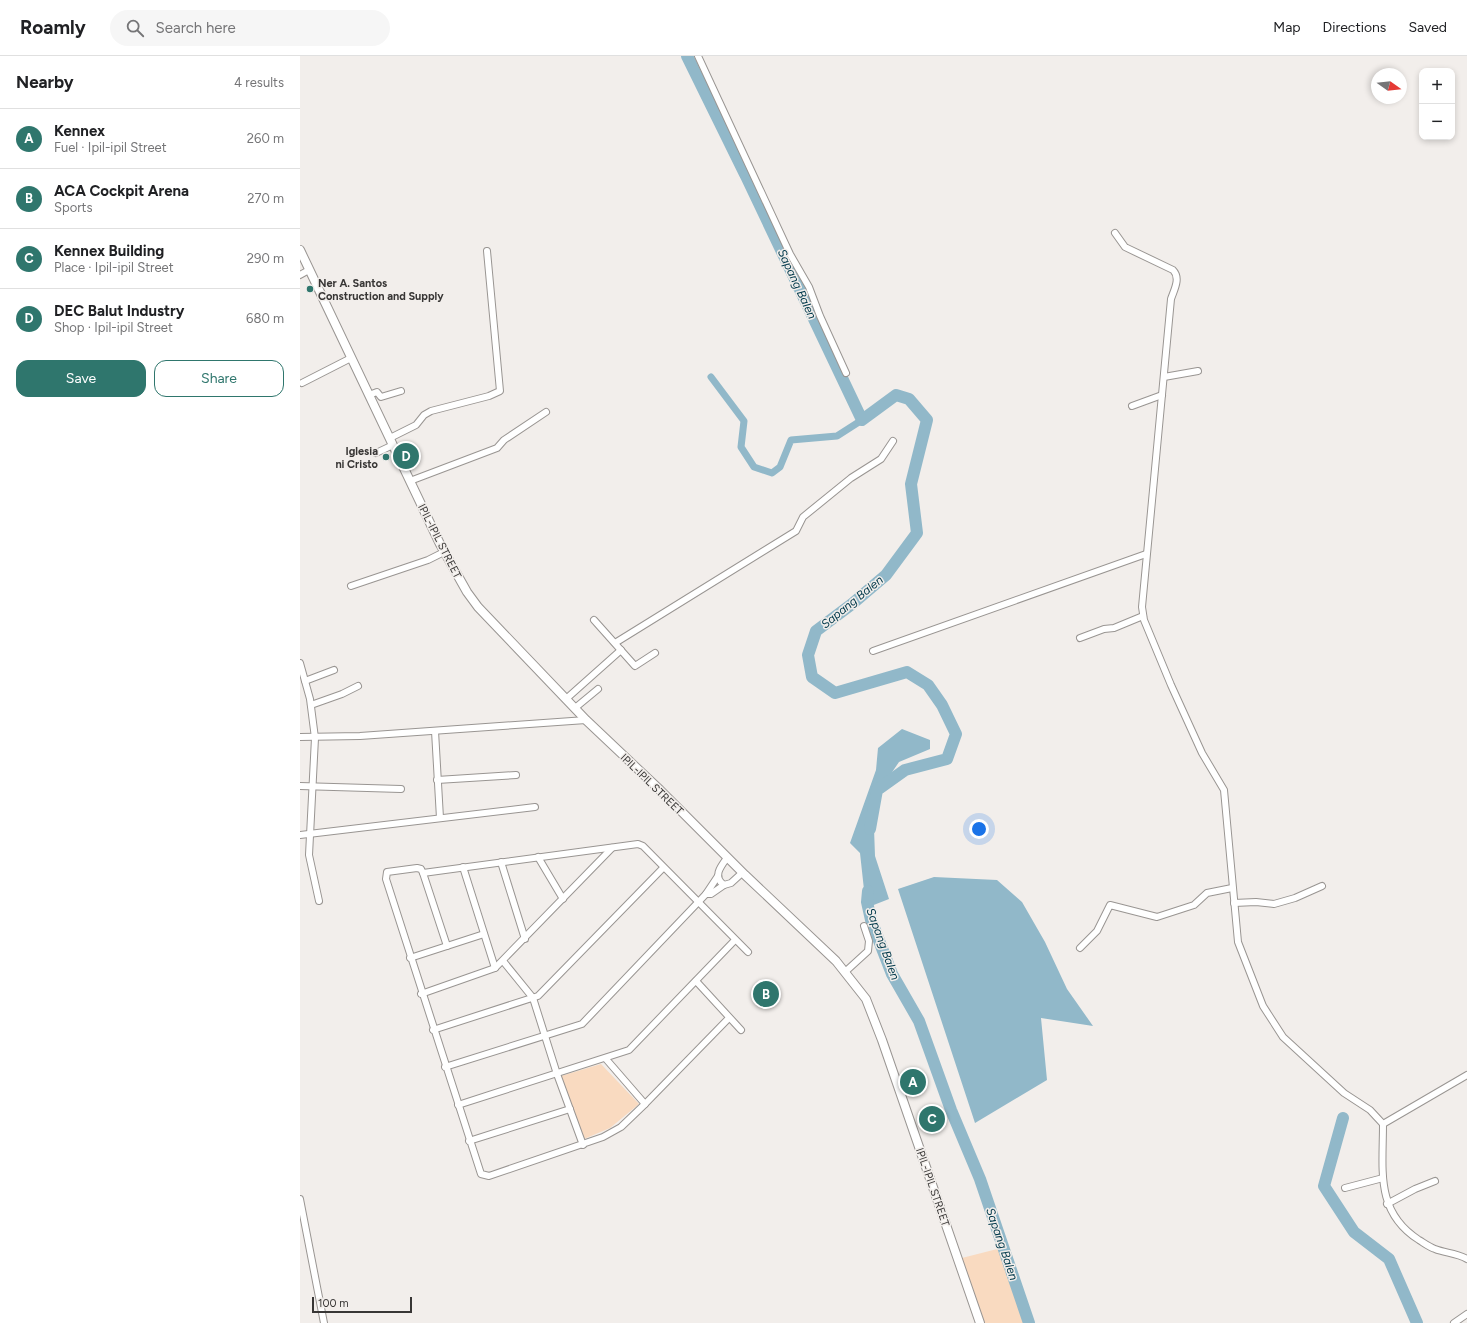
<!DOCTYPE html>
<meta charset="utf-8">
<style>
body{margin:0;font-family:Figtree,sans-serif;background:#f6f6f6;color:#202124}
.controls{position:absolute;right:12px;top:12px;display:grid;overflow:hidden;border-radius:8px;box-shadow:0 2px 6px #0003}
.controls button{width:36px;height:36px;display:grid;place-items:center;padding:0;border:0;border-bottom:1px solid #e0e0e0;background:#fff;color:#202124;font:20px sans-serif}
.compass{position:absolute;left:1071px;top:12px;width:36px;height:36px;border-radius:50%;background:#fff;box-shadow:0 2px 6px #0003;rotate:105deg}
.scale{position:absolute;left:12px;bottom:10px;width:100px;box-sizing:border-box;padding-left:4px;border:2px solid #383635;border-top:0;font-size:11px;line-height:14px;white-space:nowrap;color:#383635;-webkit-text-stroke:3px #f2eeeb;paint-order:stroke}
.you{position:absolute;left:679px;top:773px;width:14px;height:14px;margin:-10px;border:3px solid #fff;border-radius:50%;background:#1a73e8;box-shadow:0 0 0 6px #1a73e833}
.badge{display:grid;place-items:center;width:26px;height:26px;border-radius:50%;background:#2f766d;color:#fff;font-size:13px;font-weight:700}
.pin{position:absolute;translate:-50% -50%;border:2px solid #fff;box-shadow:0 1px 4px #0006}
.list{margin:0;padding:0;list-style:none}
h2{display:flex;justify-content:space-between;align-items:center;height:52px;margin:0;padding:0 16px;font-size:17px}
h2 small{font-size:13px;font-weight:400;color:#757577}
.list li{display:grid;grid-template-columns:26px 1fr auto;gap:12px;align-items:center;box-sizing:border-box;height:60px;padding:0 16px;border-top:1px solid #e0e0e0}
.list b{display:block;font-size:15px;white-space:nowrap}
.list p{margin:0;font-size:13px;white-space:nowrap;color:#757577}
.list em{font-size:13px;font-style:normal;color:#757577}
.actions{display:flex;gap:8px;padding:12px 16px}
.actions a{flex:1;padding:9px 0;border:1px solid #2f766d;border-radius:12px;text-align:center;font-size:14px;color:#2f766d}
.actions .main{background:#2f766d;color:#fff}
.icon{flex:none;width:22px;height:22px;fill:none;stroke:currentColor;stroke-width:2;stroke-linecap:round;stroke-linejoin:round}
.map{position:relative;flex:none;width:1167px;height:1267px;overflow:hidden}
header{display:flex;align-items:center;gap:24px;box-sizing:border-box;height:56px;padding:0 20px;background:#fff;border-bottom:1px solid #e0e0e0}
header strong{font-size:19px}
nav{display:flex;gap:22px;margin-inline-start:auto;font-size:14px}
.search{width:280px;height:36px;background:#f6f6f6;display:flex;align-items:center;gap:10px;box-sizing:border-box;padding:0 14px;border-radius:22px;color:#757577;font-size:15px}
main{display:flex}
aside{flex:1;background:#fff}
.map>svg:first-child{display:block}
.green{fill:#f9dac0}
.water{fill:#91b8c9}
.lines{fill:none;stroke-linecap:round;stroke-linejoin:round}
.stream{stroke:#91b8c9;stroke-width:2}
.canal{stroke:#91b8c9;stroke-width:7}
.river{stroke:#91b8c9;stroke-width:12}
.minor-casing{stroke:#999592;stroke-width:8}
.tertiary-casing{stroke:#999592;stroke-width:10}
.minor{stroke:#fff;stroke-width:6}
.tertiary{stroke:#fff;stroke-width:8}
.poi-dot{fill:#2f766d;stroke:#f2eeeb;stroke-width:1.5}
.labels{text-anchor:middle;stroke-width:3;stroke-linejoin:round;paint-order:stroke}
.poi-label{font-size:11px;font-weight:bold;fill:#383635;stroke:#f2eeeb;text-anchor:start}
.street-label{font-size:11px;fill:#383635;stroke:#f2eeeb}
.water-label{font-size:12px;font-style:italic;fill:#00394b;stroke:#f2eeeb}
</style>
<header>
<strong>Roamly</strong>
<div class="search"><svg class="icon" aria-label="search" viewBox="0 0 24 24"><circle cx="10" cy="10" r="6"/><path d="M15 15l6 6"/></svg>Search here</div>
<nav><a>Map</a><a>Directions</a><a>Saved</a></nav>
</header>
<main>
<aside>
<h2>Nearby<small>4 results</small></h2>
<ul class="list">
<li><span class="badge">A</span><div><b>Kennex</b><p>Fuel · Ipil-ipil Street</p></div><em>260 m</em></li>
<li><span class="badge">B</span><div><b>ACA Cockpit Arena</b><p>Sports</p></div><em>270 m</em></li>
<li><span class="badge">C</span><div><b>Kennex Building</b><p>Place · Ipil-ipil Street</p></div><em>290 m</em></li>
<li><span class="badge">D</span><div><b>DEC Balut Industry</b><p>Shop · Ipil-ipil Street</p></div><em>680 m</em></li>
</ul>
<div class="actions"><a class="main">Save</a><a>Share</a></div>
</aside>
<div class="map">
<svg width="1167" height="1267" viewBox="0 0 1167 1267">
<rect width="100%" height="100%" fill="#f2eeeb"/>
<!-- green -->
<g class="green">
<polygon points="301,1008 339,1048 310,1072 284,1083 261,1020"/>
<polygon points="709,1190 733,1267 678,1267 658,1203"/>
</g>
<!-- water -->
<g class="water">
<polygon points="602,673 630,684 630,693 599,706 573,744 575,800 589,843 566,852 560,797 550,787 576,714 578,692"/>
<polygon points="634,821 697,824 722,846 745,886 767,933 793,970 741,962 747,1024 675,1067 598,833"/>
</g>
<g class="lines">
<!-- stream -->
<polyline class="stream" points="595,337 596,339"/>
<!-- canal -->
<polyline class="canal" points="411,321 444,365 441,391 454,411 472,417 480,411 491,384 537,380 562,364"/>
<!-- river -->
<g class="river">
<polyline points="387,0 445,118"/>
<polyline points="446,120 562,364 596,339 609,343 627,364 611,428 617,477 586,519 552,548 516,575 508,599 512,621 535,637 607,616 628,629 642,649 656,678 647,703 605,714 577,734 570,773"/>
<polyline points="568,835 567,846 571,864 592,918 619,965 651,1054 680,1123 729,1267"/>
<polyline points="1043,1062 1024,1130 1054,1176 1089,1203 1117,1267"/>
</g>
<defs>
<g id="minor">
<polyline points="398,0 490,198 509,231 520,260 546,317"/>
<path d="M815,177L825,191L873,214C881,222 874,234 871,243L842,551L844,564L871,629L902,697L924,734L938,886L963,950L983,981L1044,1037L1070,1054L1083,1068"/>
<polyline points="0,219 9,214"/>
<polyline points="864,321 898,315"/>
<polyline points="2,327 51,302"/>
<polyline points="69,339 77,336 81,341 101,335"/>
<polyline points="832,350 862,339"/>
<polyline points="90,382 116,369 124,359 131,355 189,340 200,335 187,195"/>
<polyline points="76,397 93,389"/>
<polyline points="110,425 197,392 204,384 246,356"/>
<polyline points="51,530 128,504 144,496"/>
<polyline points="294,564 335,610 355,597"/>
<polyline points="780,582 804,573 814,572 843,560"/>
<polyline points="315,587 496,475 503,461 551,422 581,403 593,385"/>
<polyline points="573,595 846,498"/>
<polyline points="0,607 10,643 15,682 9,799 19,845"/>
<polyline points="5,625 34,614"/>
<polyline points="266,643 321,594"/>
<polyline points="11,649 42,638 58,630"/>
<polyline points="275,652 298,633"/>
<polyline points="135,675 140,762"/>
<polyline points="0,681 60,680 286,664"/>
<polyline points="137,724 216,719"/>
<polyline points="0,730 101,733"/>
<polyline points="0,779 235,751"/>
<polyline points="238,801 263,843"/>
<path d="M427,802C421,810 412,821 424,829L431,827L442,817"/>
<polyline points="201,806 225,883"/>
<polyline points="163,811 195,912"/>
<polyline points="123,817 147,890"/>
<polyline points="418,820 406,838 411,838 424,829"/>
<polyline points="934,847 956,846 974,848 995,842 1022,830"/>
<polyline points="780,892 797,875 810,849 857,861 894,849 907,837 932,832"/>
<polyline points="110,902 184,878"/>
<polyline points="203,905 233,942 257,1018 283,1089"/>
<polyline points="545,916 568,895 569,885 564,870"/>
<polyline points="396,925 441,974"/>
<polyline points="121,938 195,912 312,792"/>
<polyline points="133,974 238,940 363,812"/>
<polyline points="306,1003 345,1048 429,962"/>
<polyline points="145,1011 282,968 406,838"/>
<polyline points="345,1048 321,1071 303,1081 189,1120 181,1118 86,823 87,816 117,812 121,813 123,817 338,788 343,790 448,896"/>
<polyline points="158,1049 329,994 435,884"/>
<path d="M1083,1068C1083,1114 1075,1156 1119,1184C1124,1187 1129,1191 1135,1193C1145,1197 1157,1197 1167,1203"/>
<polyline points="1083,1068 1167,1019"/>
<polyline points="169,1085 270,1053"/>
<polyline points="1045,1132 1083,1122"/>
<polyline points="0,1143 24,1267"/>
<polyline points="1087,1148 1115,1133 1135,1125"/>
<polyline points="1154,1267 1167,1258"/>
</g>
<polyline id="tertiary" points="0,194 140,488 167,536 178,551 286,664 360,734 445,819 536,905 566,943 582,984 680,1267"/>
</defs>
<!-- minor casing -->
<use href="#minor" class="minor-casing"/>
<!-- tertiary casing -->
<use href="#tertiary" class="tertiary-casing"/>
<!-- minor -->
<use href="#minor" class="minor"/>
<!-- tertiary -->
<use href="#tertiary" class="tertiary"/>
</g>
<!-- markers -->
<g class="poi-dot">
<circle cx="10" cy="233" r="4"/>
<circle cx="86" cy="401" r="4"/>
</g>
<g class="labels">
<!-- poi labels -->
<g class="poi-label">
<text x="18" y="231">Ner A. Santos<tspan x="18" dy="13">Construction and Supply</tspan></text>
<text x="78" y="399" text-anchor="end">Iglesia<tspan x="78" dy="13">ni Cristo</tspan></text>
</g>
<!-- street labels -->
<g class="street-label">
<text transform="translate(140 485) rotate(63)" y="4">IPIL-IPIL STREET</text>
<text transform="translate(352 728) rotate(44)" y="4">IPIL-IPIL STREET</text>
<text transform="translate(633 1131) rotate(71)" y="4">IPIL-IPIL STREET</text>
</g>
<!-- water labels -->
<g class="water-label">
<text transform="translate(497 228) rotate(65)" y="4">Sapang Balen</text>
<text transform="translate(552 546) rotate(-39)" y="4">Sapang Balen</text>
<text transform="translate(583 888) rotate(70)" y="4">Sapang Balen</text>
<text transform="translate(702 1188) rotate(71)" y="4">Sapang Balen</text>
</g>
</g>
</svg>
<div class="controls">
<button>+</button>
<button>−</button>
</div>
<svg class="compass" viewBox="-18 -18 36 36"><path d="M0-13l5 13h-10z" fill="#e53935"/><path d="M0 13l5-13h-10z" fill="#757577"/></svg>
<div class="scale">100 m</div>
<div class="you"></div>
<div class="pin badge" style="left:613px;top:1026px">A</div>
<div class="pin badge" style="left:466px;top:938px">B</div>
<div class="pin badge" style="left:632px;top:1063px">C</div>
<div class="pin badge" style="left:106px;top:400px">D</div>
</div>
</main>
